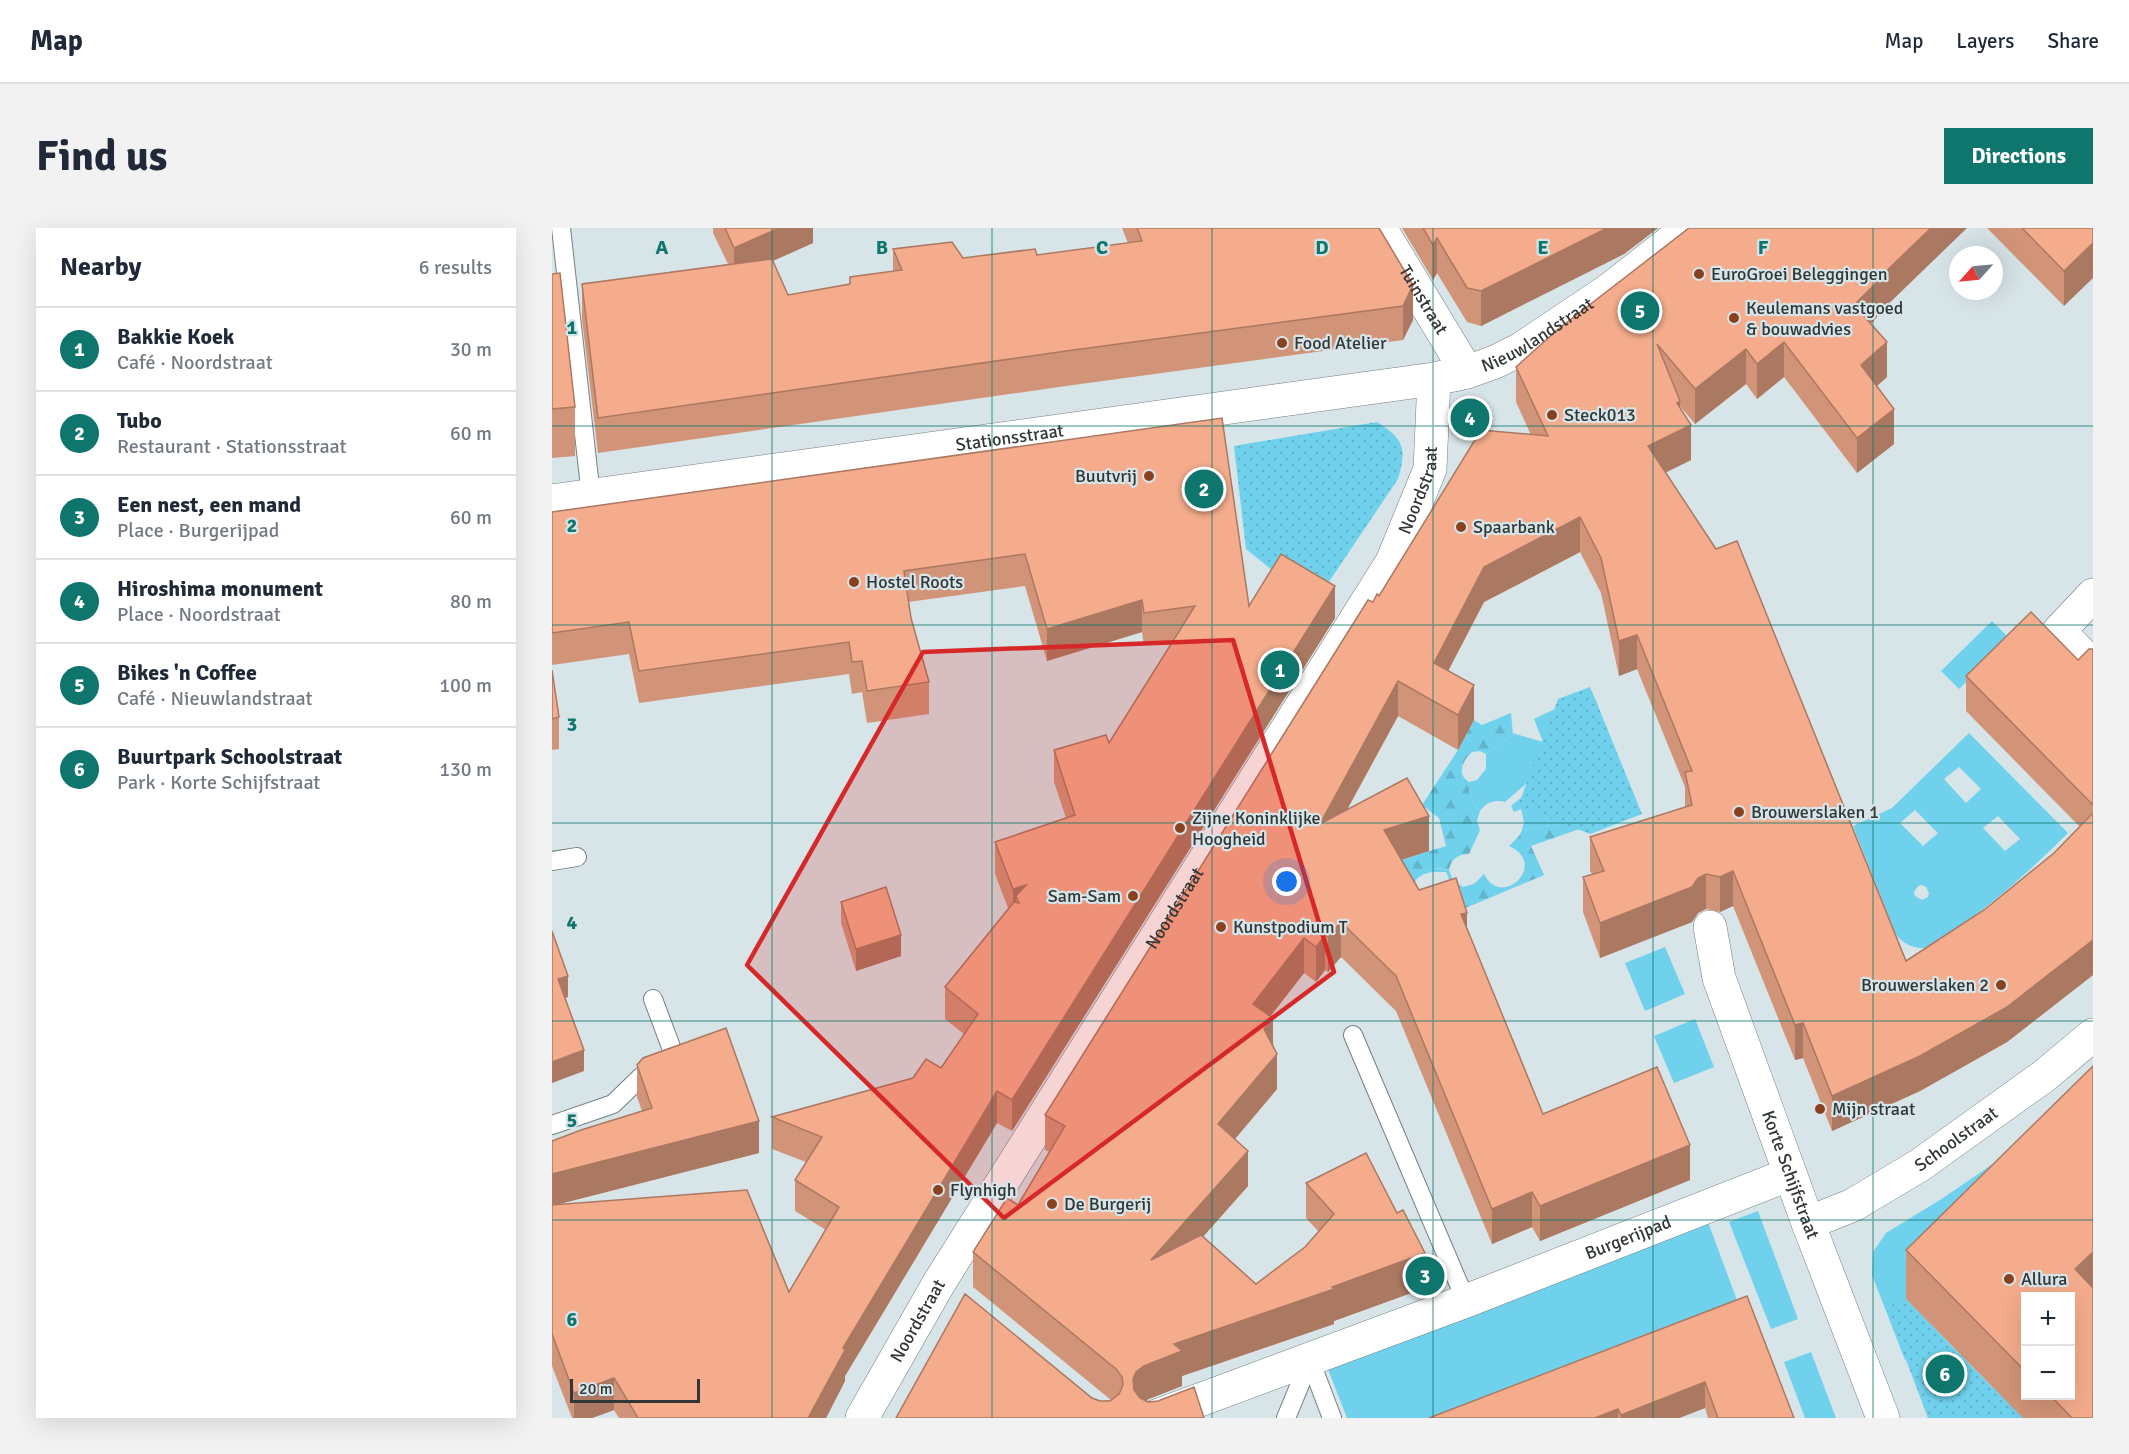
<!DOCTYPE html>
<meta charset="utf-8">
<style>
body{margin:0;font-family:Signika,sans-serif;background:#f2f2f3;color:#1f2937}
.controls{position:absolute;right:18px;bottom:18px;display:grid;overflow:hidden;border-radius:0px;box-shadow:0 6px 24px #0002}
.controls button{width:54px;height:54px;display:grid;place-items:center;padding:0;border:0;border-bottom:2px solid #e0e1e3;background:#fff;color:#1f2937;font:30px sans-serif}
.compass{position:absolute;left:1397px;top:18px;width:54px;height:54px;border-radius:50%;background:#fff;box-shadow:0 6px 24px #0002;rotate:243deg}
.scale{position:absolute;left:18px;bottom:15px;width:130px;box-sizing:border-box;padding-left:6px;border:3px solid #313637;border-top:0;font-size:16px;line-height:21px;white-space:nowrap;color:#313637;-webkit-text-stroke:4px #d7e4e8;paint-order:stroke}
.you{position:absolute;left:735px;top:654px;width:21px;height:21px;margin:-15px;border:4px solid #fff;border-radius:50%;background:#1a73e8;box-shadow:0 0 0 9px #1a73e833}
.badge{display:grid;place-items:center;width:39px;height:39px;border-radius:50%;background:#0f766e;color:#fff;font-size:20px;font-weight:700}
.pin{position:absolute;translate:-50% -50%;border:3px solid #fff;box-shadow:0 2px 6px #0006}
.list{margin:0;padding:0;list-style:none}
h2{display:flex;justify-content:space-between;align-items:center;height:78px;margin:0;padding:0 24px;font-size:26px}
h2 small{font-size:20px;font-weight:400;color:#747a83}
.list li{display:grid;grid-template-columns:39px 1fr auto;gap:18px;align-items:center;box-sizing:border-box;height:84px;padding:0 24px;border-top:2px solid #e0e1e3}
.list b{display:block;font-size:22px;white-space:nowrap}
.list p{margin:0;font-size:20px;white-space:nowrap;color:#747a83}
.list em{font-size:20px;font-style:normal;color:#747a83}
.map{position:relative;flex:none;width:1541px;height:1190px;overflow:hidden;border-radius:0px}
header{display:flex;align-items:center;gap:36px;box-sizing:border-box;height:84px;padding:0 30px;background:#fff;border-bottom:2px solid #e0e1e3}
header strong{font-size:28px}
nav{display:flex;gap:33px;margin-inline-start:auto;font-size:21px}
.intro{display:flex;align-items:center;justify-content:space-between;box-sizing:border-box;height:144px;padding:0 36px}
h1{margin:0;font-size:42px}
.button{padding:15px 27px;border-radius:0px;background:#0f766e;color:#fff;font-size:21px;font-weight:700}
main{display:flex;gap:36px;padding:0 36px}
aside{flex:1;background:#fff;border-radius:0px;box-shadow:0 6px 24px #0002}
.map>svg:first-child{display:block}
.grass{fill:#70d1ed;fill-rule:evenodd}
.forest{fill:url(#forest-firs)}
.park{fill:url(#park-dots)}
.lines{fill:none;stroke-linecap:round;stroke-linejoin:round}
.service-casing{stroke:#747f82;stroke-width:20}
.minor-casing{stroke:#747f82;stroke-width:34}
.service{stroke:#fff;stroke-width:18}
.minor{stroke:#fff;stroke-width:33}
.wall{fill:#d29478;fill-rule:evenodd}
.shaded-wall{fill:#ab7862}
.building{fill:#f4ac8c;stroke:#ab7862;stroke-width:1.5}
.marked{fill:#d62828;fill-opacity:0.2;stroke:#d62828;stroke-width:4.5;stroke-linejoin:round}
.grid{fill:none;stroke:#0f766e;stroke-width:1.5;stroke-opacity:0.55}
.poi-dot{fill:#894220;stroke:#d7e4e8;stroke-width:2}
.labels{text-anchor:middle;stroke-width:4.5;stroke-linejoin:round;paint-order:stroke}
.poi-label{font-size:18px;fill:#313637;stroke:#d7e4e8;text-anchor:start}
.street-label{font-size:18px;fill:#313637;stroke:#d7e4e8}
.grid-label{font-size:20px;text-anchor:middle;font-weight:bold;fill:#0f766e;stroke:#d7e4e8;stroke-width:4.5;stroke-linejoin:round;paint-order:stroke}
</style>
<header>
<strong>Map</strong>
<nav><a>Map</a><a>Layers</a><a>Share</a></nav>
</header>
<div class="intro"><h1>Find us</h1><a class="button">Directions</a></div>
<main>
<aside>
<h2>Nearby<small>6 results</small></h2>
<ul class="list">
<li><span class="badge">1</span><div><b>Bakkie Koek</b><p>Café · Noordstraat</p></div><em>30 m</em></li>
<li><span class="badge">2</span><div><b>Tubo</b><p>Restaurant · Stationsstraat</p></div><em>60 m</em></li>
<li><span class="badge">3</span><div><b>Een nest, een mand</b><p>Place · Burgerijpad</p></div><em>60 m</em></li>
<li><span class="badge">4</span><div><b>Hiroshima monument</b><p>Place · Noordstraat</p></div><em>80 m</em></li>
<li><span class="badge">5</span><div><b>Bikes 'n Coffee</b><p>Café · Nieuwlandstraat</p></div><em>100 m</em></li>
<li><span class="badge">6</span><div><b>Buurtpark Schoolstraat</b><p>Park · Korte Schijfstraat</p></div><em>130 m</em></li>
</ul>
</aside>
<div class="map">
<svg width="1541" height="1190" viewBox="0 0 1541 1190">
<defs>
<pattern id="forest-firs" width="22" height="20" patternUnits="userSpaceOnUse" patternTransform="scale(1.5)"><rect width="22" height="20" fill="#70d1ed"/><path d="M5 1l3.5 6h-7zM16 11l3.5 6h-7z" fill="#61b4cc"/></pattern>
<pattern id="park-dots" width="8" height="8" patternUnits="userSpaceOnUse" patternTransform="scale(1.5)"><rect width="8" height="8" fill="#70d1ed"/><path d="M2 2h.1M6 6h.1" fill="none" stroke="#61b4cc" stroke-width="1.8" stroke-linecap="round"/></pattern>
</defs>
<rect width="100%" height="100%" fill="#d7e4e8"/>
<!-- grass -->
<g class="grass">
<polygon points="1440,393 1458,411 1407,461 1389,443"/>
<path d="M1001,482H1005L976,554L953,574C943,571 934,574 928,583C920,573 916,566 917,554L925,552L934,541V526L961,507L960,505L991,514L982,491Z"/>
<path d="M1417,505L1516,605C1480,641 1442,675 1400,704C1392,710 1383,718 1372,720C1361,721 1351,715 1344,707L1301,598L1340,580ZM1407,539L1429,561L1414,575L1392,551ZM1363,582L1386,605L1371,618L1348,595ZM1446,588L1468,611L1453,623L1431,600ZM1370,657L1374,659L1377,665L1376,669L1370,672L1363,668L1362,664L1366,658Z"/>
<polygon points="980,560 1018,588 1006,597 970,602 972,594 969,581 962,584 959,578"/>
<path d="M880,640L897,642L901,653L911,659C915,693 849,690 858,657C861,646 870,643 880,640ZM880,644H894L899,655L909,662C906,688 854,685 862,657C864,648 872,646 880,644Z"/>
<polygon points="1113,719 1133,766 1093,783 1073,735"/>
<polygon points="1143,791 1162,839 1122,855 1102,808"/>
<polygon points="1451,929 1354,1071 1384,1102 1353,1132 1320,1047 1321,1024 1334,1005 1391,970"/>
<polygon points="1206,983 1246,1091 1219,1101 1177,994"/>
<polygon points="1156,994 1186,1075 890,1190 795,1190 774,1136"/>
<polygon points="1259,1124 1284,1190 1253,1190 1232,1134"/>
</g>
<!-- forest -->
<path class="forest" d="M1042,468L1087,580L979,618L992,647L904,684L856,700L842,634L894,618L887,590L870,577L906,522L922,492L930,497L959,485L961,507L934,526L928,523L920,524C911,532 904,546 917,554C916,566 920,573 928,583L925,593L928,602L917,626C906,626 899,631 897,642C875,637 863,643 857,664L910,671L911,659L922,656L932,646C950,682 997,636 957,618L967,608L970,602L1006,597L1018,588L1033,472Z"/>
<!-- park -->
<g class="park">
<path d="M825,194C852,211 855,221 846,251L762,376L694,321L682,218Z"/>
<polygon points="1038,459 1090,586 1038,606 966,578 1006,471"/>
<polygon points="1354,1071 1442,1161 1473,1130 1474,1168 1518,1168 1541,1190 1376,1190 1334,1079"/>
</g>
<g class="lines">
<defs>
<g id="service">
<polyline points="9,0 39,268"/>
<polyline points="0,633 25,629"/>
<polyline points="801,807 914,1073"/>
<polyline points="0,897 61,876 90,848 125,835 101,771"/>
<polyline points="758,1132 780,1190"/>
<polyline points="734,1190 758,1132"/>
</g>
<g id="minor">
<path id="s1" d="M828,0L915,144"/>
<path id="s2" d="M0,273L882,151L915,144L943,134L969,121L1057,62L1136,0"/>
<polyline points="1541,367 1507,403 1541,438"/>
<path id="s3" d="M1158,699L1167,750L1256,995L1331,1190"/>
<path id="s4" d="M1256,995L1301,977L1368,937L1492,848L1541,807"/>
<path id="s5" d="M310,1190L387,1055L840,334L878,241L882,151"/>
<path id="s6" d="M599,1190L914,1073L1238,946"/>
</g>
</defs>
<!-- service casing -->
<use href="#service" class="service-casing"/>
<!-- minor casing -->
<use href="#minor" class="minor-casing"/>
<!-- service -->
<use href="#service" class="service"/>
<!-- minor -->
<use href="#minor" class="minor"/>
</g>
<!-- wall -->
<g class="wall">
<polygon points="161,0 261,0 261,15 221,33 236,67 298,56 298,49 341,43 341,21 411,30 485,27 576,15 570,0 827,0 861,92 851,112 514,158 46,225 30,91 30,56 176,36 161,5"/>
<polygon points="850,0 1106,0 1072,26 929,98 915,94 885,45 881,52"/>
<polygon points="1137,0 1325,87 1325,89 1319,96 1335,149 1325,158 1342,216 1305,245 1232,149 1205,171 1194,156 1143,196 1128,178 1139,232 1113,245 1354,733 1432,682 1502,625 1528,599 1414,483 1414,448 1526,432 1541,421 1541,747 1455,814 1368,863 1280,903 1251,830 1243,832 1181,678 1168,684 1154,681 1146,685 1140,694 1048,730 1031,684 1031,649 1040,646 1038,643 1038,609 1133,579 1133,559 1085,441 1067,448 1049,365 1028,324 932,374 896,443 922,492 906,522 846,488 795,582 877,623 849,632 867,662 915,701 991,886 1138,952 988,1013 980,999 940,1016 844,783 789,729 776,744 773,742 764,754 752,745 719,788 725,861 683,911 696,958 651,1009 704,1056 753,1019 767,1004 754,990 754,955 873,1060 782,1093 782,1096 630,1148 630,1158 593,1172 652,1190 344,1190 540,1170 548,1173 559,1172 421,1059 421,1024 466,977 498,924 493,922 493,887 821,374 979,207 964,174 964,139"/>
<polygon points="1435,0 1541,0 1512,78"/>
<polygon points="0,46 23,179 23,228 0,230"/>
<polygon points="670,190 697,378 783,390 460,903 445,895 293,1148 293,1153 274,1190 67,1190 62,1182 40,1190 20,1190 0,1138 0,913 90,883 85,869 85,837 207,925 5,976 237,1064 274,1002 243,983 243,952 254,934 220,921 220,889 361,850 389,840 412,806 393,791 393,759 456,680 443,646 443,614 514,590 502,554 502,522 557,515 621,413 592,417 590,404 495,433 473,358 356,374 359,390 377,454 377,486 315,495 310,464 300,466 297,446 87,475 77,426 0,437 0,284"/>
<polygon points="0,442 7,489 7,521 0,522"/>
<polygon points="289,674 349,728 304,743 289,695"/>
<path d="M1541,838V1190H1471L1354,1071V1022ZM1473,1068H1518V1167H1473Z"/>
<polygon points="1195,1068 1242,1190 1156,1190 1153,1180 1127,1190 877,1190"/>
</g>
<!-- shaded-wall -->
<g class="shaded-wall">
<polygon points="227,0 261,0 261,15 182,50 182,20"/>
<polygon points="1055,0 1106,0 1072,26 929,98 929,63"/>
<polygon points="1379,0 1415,0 1325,87 1325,89 1302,112 1302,77 1324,53"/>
<polygon points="885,10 885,45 881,52 881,17"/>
<polygon points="1541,15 1541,50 1512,78 1512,43"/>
<polygon points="861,57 861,92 851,112 851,78"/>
<polygon points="1232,114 1232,149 1205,171 1205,136"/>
<polygon points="1335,114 1335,149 1309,172 1309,137"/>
<polygon points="1194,121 1194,156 1143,196 1143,161"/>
<polygon points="1128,173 1128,202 1139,197 1139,232 1096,253 1096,218 1125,175"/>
<polygon points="1342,181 1342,216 1305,245 1305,210"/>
<polygon points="1028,289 1028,324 932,374 882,470 882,435 932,339"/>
<polygon points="783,358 783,390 460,903 460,872"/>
<polygon points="590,372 590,404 495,433 495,401"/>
<polygon points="1085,407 1085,441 1067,448 1067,413"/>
<polygon points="846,453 846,488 768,631 768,596"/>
<polygon points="922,457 922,492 906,522 906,487"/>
<polygon points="877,588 877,623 832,637 832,602"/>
<polygon points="1181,643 1181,678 1168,684 1168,649"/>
<polygon points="1154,646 1154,681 1146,685 1140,694 1048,730 1048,695"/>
<polygon points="474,657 464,668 464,692 461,693 461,661"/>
<polygon points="915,685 915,720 909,686"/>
<polygon points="789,694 789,729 776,744 776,709"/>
<polygon points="349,707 349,728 304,743 304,721"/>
<polygon points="773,707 773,742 764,754 764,719"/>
<polygon points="752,710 752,745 701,810 701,776"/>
<polygon points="1541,712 1541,747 1455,814 1368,863 1280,903 1280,868"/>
<polygon points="16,748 16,769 6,773 6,751"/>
<polygon points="721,790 721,825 712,801"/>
<polygon points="1251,795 1251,830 1243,832 1243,797"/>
<polygon points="32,822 32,843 0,855 0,834"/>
<polygon points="725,826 725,861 666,931 666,896"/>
<polygon points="445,863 445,895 293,1148 293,1153 274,1190 256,1190 291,1120"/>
<polygon points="207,893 207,925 0,978 0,946"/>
<polygon points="1138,917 1138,952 988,1013 988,978"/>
<polygon points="696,923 696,958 599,1067 599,1032"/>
<polygon points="980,964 980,999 940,1016 940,981"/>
<polygon points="1541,1024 1541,1073 1523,1041"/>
<polygon points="873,1025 873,1060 782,1093 782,1096 630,1148 630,1158 592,1173 584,1179 581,1151 584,1144 622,1116"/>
<polygon points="62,1150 62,1182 40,1190 22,1190 22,1165"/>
<polygon points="1153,1154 1153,1180 1127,1190 1069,1190 1069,1187"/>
<polygon points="1066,1181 1066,1190 1043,1190"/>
</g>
<!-- building -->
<g class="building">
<polygon points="173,0 227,0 182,20"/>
<polygon points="585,0 827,0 861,57 851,78 514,123 46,190 30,56 220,31 236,67 298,56 298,49 350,42 341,21 400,14 411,30 483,21 485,27 590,13"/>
<polygon points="871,0 1055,0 929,63 915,60 885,10 881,17"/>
<polygon points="1137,0 1379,0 1324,53 1325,54 1302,77 1335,114 1309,137 1342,181 1305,210 1232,114 1205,136 1194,121 1143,161 1105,116 1128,173 1125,175 1139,197 1096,218 1164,321 1185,313 1354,733 1432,682 1502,625 1541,585 1541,712 1455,779 1368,828 1280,868 1251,795 1243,797 1181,643 1168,649 1154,646 1146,650 1140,659 1048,695 1031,649 1052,643 1038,609 1140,577 1133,544 1140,543 1085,407 1067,413 1049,330 1028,289 932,339 882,435 922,457 906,487 846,453 768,596 855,550 877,588 832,602 867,662 904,650 915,685 909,686 991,886 1105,839 1138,917 988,978 980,964 940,981 844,748 789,694 776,709 773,707 764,719 752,710 701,776 721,790 712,801 725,826 666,896 696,923 599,1032 649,1007 704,1056 753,1019 782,986 754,955 814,925 845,985 851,982 873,1025 780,1059 782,1061 622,1116 630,1123 592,1138 584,1144 581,1151 582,1162 588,1170 596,1174 606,1173 642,1159 652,1190 344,1190 413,1066 540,1170 548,1173 558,1173 567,1166 571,1157 570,1149 564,1141 421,1024 455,970 466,977 513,898 493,887 816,372 821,374 825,366 827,368 929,202 996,208 964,139 1005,102"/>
<polygon points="1470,0 1541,0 1541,15 1512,43"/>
<polygon points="8,45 23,179 0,181 0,46"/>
<polygon points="670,190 697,378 729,326 783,358 460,872 445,863 291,1120 293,1122 256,1190 86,1190 62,1150 22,1165 0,1106 0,977 195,962 237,1064 287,979 243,952 270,909 220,889 361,850 374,831 389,840 426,786 393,759 462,674 467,675 464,668 474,657 461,661 443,614 523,587 502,522 554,507 557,515 643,378 592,385 590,372 495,401 473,326 352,343 359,390 377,454 315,463 310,433 300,434 297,414 87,443 77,394 0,405 0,284"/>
<polygon points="1479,384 1526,432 1537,421 1541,421 1541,577 1414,448"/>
<polygon points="0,442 7,489 0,491"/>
<polygon points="334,659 349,707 304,721 289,674"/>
<polygon points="0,703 16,748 6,751 32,822 0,834"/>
<polygon points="174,800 207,893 0,946 0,913 29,902 100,880 85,837 91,830"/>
<polygon points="1541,838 1541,1024 1523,1041 1541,1060 1541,1190 1520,1190 1498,1167 1518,1167 1518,1068 1473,1068 1473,1143 1354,1022"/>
<polygon points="1195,1068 1242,1190 1166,1190 1153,1154 1069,1187 1066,1181 1043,1190 877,1190"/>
</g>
<!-- marked area -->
<path class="marked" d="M681,412L782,744L452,990L195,737L371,424Z"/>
<!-- grid -->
<path class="grid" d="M220,0V1190M440,0V1190M660,0V1190M881,0V1190M1101,0V1190M1321,0V1190M0,198H1541M0,397H1541M0,595H1541M0,793H1541M0,992H1541"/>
<!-- markers -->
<g class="poi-dot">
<circle cx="1147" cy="46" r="6"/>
<circle cx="1182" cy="90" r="6"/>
<circle cx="730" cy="115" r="6"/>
<circle cx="1000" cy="187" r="6"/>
<circle cx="597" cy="248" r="6"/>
<circle cx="909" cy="299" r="6"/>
<circle cx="302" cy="354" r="6"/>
<circle cx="1187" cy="584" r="6"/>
<circle cx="628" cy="600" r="6"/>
<circle cx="581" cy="668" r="6"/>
<circle cx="669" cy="699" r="6"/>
<circle cx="1449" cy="757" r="6"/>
<circle cx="1268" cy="881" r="6"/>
<circle cx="386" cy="962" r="6"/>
<circle cx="500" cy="976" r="6"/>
<circle cx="1457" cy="1051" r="6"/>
</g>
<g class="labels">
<!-- poi labels -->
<g class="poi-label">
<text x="1159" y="52">EuroGroei Beleggingen</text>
<text x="1194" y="86">Keulemans vastgoed<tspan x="1194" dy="21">&amp; bouwadvies</tspan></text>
<text x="742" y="121">Food Atelier</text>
<text x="1012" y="193">Steck013</text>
<text x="585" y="254" text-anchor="end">Buutvrij</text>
<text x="921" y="305">Spaarbank</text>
<text x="314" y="360">Hostel Roots</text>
<text x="1199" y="590">Brouwerslaken 1</text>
<text x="640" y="596">Zijne Koninklijke<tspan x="640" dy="21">Hoogheid</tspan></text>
<text x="569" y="674" text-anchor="end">Sam-Sam</text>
<text x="681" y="705">Kunstpodium T</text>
<text x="1437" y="763" text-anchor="end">Brouwerslaken 2</text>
<text x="1280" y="887">Mijn straat</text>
<text x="398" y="968">Flynhigh</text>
<text x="512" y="982">De Burgerij</text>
<text x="1469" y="1057">Allura</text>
</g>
<!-- street labels -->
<g class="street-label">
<text dy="6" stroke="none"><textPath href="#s1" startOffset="84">Tuinstraat</textPath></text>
<text dy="6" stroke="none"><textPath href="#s2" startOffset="1004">Nieuwlandstraat</textPath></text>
<text dy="6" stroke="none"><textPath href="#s2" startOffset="462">Stationsstraat</textPath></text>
<text dy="6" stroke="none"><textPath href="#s5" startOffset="1084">Noordstraat</textPath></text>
<text dy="6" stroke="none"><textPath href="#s5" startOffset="598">Noordstraat</textPath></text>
<text dy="6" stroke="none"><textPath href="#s4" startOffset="171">Schoolstraat</textPath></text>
<text dy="6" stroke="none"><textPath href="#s3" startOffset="261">Korte Schijfstraat</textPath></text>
<text dy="6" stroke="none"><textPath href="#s6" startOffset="510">Burgerijpad</textPath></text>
<text dy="6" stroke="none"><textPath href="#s5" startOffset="112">Noordstraat</textPath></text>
</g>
</g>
<g class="grid-label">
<text x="110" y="26">A</text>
<text x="330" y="26">B</text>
<text x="550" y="26">C</text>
<text x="770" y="26">D</text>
<text x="991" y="26">E</text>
<text x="1211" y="26">F</text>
<text x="20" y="106">1</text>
<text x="20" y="304">2</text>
<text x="20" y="503">3</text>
<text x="20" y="701">4</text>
<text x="20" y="899">5</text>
<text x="20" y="1098">6</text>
</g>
</svg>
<div class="controls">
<button>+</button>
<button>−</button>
</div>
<svg class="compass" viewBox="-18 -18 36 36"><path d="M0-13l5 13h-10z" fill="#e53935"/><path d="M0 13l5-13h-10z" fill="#747a83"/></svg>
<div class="scale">20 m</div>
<div class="you"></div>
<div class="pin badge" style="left:728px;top:442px">1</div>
<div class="pin badge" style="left:652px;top:261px">2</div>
<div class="pin badge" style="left:873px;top:1048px">3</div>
<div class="pin badge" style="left:918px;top:190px">4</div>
<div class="pin badge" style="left:1088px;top:83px">5</div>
<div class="pin badge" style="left:1393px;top:1146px">6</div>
</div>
</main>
